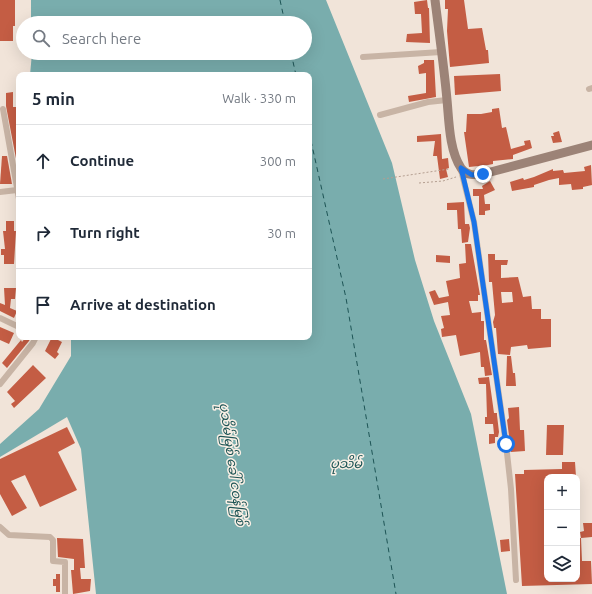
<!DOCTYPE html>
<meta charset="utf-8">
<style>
body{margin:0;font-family:Ubuntu,"Noto Sans Myanmar",sans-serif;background:#f2f2f3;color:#1f2937}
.controls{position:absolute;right:12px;bottom:12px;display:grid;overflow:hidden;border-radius:8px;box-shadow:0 4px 16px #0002}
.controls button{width:36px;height:36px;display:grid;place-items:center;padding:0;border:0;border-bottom:1px solid #e0e1e3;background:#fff;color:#1f2937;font:20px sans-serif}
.stop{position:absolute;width:12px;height:12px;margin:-9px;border:3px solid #1a73e8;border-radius:50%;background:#fff}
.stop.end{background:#1a73e8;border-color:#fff;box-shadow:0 1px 4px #0008}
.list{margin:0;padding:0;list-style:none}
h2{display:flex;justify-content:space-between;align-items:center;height:52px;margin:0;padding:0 16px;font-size:17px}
h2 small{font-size:13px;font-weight:400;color:#747a83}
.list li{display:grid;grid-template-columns:26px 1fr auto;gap:12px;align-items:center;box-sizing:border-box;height:72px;padding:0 16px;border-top:1px solid #e0e1e3}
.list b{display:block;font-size:15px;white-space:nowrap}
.list em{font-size:13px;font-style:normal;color:#747a83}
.icon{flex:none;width:22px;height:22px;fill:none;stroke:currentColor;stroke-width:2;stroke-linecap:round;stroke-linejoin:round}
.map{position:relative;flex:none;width:592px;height:594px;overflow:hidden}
.search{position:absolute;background:#fff;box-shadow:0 4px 16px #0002;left:16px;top:16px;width:296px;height:44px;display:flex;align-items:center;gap:10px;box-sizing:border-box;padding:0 14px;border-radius:22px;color:#747a83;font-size:15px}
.panel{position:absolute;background:#fff;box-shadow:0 4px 16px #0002;left:16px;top:72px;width:296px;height:268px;border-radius:8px}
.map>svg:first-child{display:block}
.water{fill:#79adad}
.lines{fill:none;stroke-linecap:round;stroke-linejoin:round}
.ferry{stroke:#1d5455;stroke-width:1;stroke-dasharray:5 4;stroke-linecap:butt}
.building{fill:#c45d44;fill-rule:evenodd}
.path{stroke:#b49e90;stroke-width:1;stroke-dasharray:2 2;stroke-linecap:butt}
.street{stroke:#c8b4a5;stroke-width:6}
.secondary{stroke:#9c8377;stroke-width:9}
.route{stroke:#1a73e8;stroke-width:5}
.labels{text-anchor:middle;stroke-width:3;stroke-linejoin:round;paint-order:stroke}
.water-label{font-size:13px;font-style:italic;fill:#1d5455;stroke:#f9efe5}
</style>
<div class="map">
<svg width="592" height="594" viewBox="0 0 592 594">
<rect width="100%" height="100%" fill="#f1e4d9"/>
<!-- water -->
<polygon class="water" points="31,0 326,0 392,163 415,260 434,321 471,414 507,594 96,594 81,449 67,417 0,457 0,444 39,409 71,356 71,337 309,337 309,75 30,75 32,53 305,53 305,23 31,23"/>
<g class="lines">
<!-- ferry -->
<g class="ferry">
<polyline points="280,0 285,23"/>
<polyline points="291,53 296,75"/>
<polyline points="309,132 346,298 396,594"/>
</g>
</g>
<!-- building -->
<g class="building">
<polygon points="0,0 15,0 15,26 13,26 13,41 0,41"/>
<polygon points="427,0 428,8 429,8 430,43 406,42 407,34 422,33 421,14 415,14 414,2"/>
<polygon points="445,0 464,0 468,29 482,28 486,50 488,50 489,63 450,67 447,31 448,9 445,9"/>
<polygon points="424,60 434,60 436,97 409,102 408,96 426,93 426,73 419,74 418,66 424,63"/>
<polygon points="500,74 501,91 455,95 454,76"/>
<polygon points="13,92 13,107 16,107 19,131 18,169 6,106 6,93"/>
<polygon points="499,108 502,128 506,127 511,149 525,145 524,141 530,140 532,148 513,155 513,159 493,161 493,164 488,165 469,167 464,132 466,132 467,114 481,114 492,112 492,109"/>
<polygon points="559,131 562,142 553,143 551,136 554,136 553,133"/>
<polygon points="441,134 442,159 448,158 449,168 446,169 448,177 440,179 437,156 433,156 435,141 417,142 417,136"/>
<polygon points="2,156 7,156 12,184 0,184"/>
<polygon points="591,165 592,185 583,187 583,189 572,190 571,184 559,185 559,178 549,180 534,185 534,187 512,191 510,182 523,178 524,180 534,177 553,169 553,171 563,170 564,173 585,171 584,167"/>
<polygon points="490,181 495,190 484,195 485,204 490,204 490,210 485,211 485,215 479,215 479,196 473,196 473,189 483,189 482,186"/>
<polygon points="464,202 465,224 469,224 470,228 468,242 462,243 461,229 458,229 457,210 447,210 447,203"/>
<polygon points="6,221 14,221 14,231 16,231 14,264 4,264 4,255 1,255 1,249 5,249 3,231 6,231"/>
<polygon points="465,244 471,244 480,295 478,295 478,301 469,301 472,313 481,312 481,321 484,321 484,340 486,340 492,375 485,376 484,367 481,367 480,352 460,356 456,335 442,337 441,329 444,328 441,316 450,315 448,302 434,305 429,292 435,290 439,298 449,296 446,281 460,278 459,264 466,263"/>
<path d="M488,254H495V260H508L507,265H501V278L518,277L523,297L531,296L532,309H541V319H551V347L528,349L527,345L511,347L510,355L498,354L496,328H494L493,322L495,315L492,282H489ZM501,292H512L513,302L502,303Z"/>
<polygon points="436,255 450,256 450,263 436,262"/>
<polygon points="4,288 16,288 15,299 11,299 10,308 17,311 14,318 0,311 0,303 5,305"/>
<polygon points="0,327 14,333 9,344 0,340"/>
<polygon points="26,337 30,339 29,341 7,368 2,363 21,340 22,342"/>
<polygon points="52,337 62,342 57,352 59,354 55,359 45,351"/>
<polygon points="507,356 511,356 513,373 515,373 516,386 506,386"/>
<polygon points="33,365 46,378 14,408 11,404 15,401 7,392"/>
<polygon points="489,377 494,413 497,413 497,415 499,432 498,437 495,437 495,443 489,444 489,434 494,434 493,424 485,424 485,417 487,417 486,384 479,384 478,378"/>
<polygon points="519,407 520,430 524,430 525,451 511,452 507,420 509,418 508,408"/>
<polygon points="547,425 564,425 563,455 546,455"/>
<polygon points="67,427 75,443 58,452 77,490 40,507 25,475 11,481 27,508 12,516 0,494 0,459"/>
<polygon points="562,462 575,462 576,477 547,477 547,579 577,579 577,538 581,538 580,532 584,531 583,523 592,523 592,537 581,538 582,561 591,561 592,584 522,586 515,474 524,474 524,470 562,469"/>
<polygon points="57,538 83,539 85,568 80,568 81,579 91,579 90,591 73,594 71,570 74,570 74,559 58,557"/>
<polygon points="509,539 510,551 501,552 500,540"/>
<polygon points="56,574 60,574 60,592 56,592 56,586 53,586 53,579 56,579"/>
</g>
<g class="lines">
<!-- path -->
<g class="path">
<polyline points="383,179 449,169"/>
<polyline points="419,183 443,181 456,177"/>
</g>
<!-- street -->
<g class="street">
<polyline points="363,57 441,52"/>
<polyline points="589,89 592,88"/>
<polyline points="3,109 19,199"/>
<polyline points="380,115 428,102 447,100"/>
<polyline points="461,170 474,222 506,444 511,489 516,580"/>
<polyline points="0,192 17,190"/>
<polyline points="0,318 19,327"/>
<polyline points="0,384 33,343 36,337"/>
<polyline points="0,527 9,535 50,537 53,540 53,561 65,562 65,594"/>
</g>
<!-- secondary -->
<path class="secondary" d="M435,0C439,33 444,66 447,100C449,120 449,150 461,168C466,176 475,175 483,174L592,145"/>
</g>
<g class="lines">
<!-- route -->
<polyline class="route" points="483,174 472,175 461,168 474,222 506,444"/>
</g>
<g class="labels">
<!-- water labels -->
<g class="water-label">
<text x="346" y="468">ပုသိမ်</text>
<text transform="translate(233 464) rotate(82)" y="5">ပုသိမ်မြစ် ခေါ် ငဝန်မြစ်</text>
</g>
</g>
</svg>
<div class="controls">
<button>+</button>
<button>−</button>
<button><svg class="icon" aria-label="layers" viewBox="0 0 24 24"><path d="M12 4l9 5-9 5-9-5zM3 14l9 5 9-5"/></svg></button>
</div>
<div class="stop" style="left:506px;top:444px"></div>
<div class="stop end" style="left:483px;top:174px"></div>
<div class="search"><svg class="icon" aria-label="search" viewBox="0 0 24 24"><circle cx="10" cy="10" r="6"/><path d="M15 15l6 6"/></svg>Search here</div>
<section class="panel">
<h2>5 min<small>Walk · 330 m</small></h2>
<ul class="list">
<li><svg class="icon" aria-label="ahead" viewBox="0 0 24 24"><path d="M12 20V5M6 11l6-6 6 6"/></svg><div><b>Continue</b></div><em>300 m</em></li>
<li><svg class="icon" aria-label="right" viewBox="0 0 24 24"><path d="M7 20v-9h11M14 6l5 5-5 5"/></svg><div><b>Turn right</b></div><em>30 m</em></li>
<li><svg class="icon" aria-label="arrive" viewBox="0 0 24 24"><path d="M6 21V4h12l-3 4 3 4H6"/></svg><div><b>Arrive at destination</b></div></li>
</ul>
</section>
</div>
